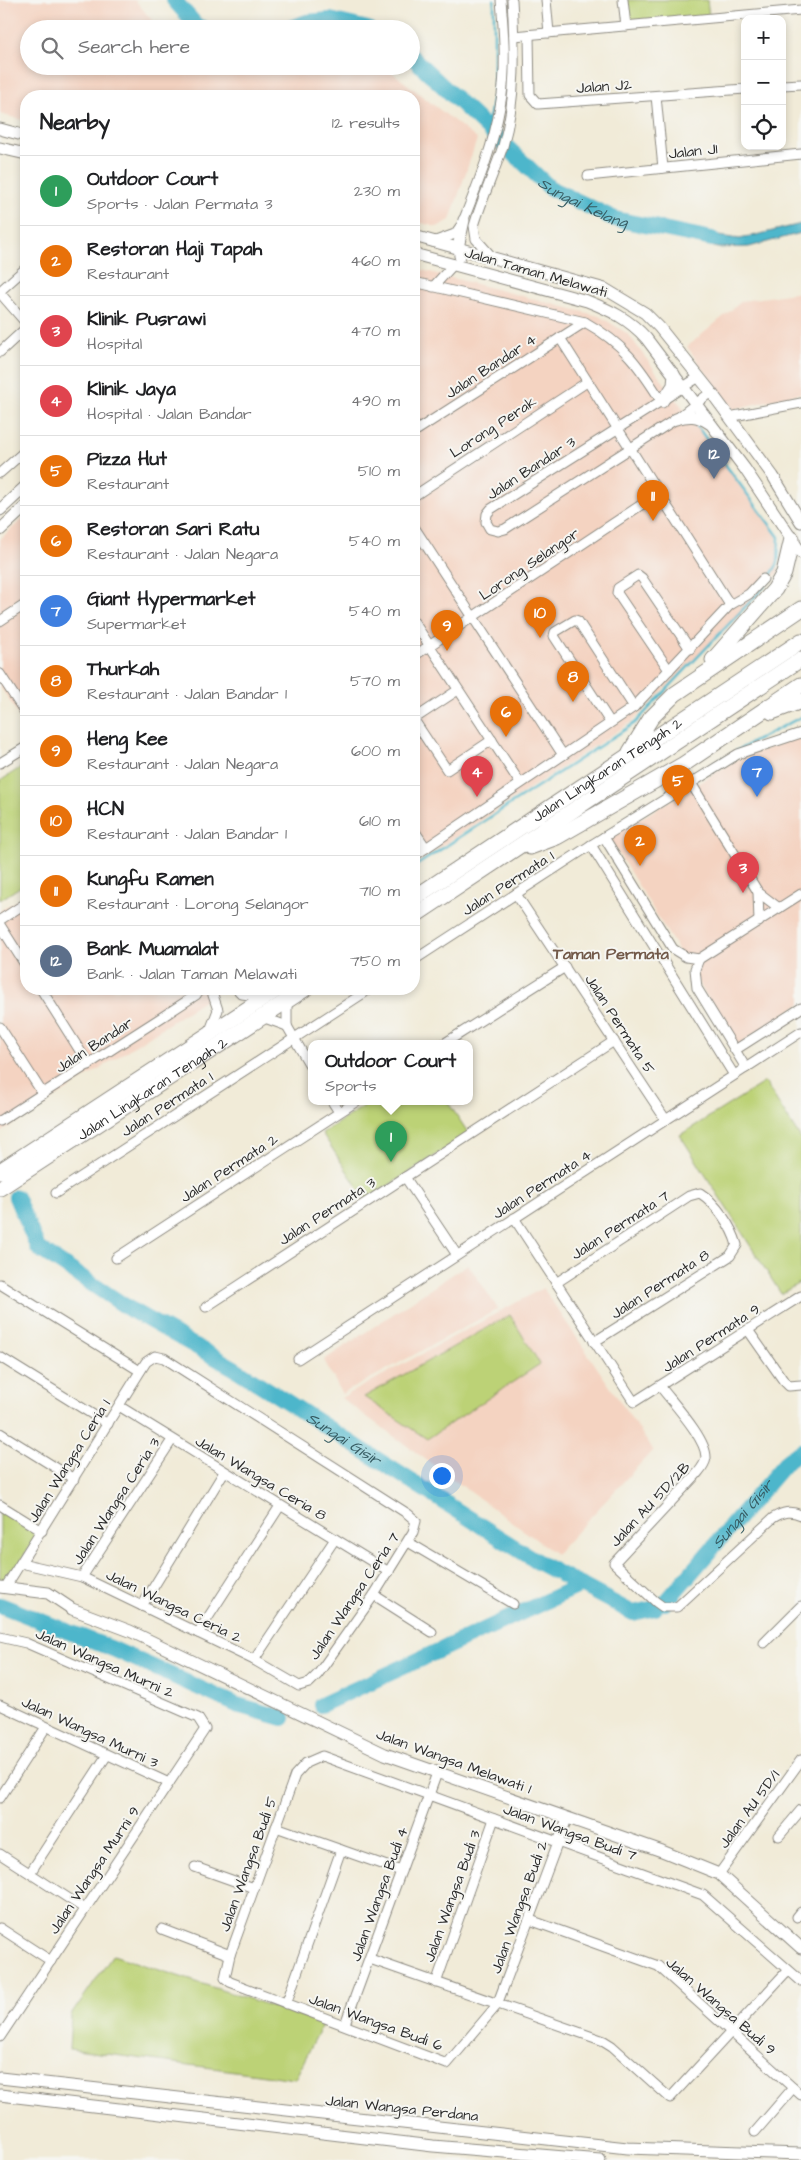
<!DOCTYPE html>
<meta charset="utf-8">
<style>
body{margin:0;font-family:"Architects Daughter",sans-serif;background:#f2f2f2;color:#202124}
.controls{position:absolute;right:15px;top:15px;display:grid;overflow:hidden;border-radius:10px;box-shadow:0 2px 8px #0003}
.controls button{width:45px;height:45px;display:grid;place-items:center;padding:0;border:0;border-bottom:1px solid #e0e0e0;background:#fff;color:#202124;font:25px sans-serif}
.you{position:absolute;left:441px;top:1475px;width:18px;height:18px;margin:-12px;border:4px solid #fff;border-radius:50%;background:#1a73e8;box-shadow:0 0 0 8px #1a73e833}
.badge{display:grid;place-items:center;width:32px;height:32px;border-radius:50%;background:#d1495b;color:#fff;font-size:16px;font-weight:700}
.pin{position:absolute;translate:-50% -41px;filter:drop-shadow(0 1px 2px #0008)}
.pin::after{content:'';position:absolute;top:26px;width:18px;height:15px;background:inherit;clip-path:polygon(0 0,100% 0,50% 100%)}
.popup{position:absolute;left:308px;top:1040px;width:165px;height:65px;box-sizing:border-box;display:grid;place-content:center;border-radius:10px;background:#fff;filter:drop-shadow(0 1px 4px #0005);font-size:16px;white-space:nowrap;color:#757577}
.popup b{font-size:19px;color:#202124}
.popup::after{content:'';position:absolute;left:50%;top:100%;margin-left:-10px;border:10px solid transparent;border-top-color:#fff}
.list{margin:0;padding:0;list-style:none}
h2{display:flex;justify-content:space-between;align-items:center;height:65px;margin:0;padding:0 20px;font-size:21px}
h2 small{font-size:16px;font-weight:400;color:#757577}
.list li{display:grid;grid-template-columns:32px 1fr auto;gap:15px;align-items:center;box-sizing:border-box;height:70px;padding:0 20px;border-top:1px solid #e0e0e0}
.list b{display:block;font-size:19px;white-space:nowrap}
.list p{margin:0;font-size:16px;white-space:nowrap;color:#757577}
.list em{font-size:16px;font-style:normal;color:#757577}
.icon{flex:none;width:28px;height:28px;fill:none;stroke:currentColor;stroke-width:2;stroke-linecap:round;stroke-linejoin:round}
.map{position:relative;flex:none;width:801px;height:2160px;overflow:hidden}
.search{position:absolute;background:#fff;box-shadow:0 2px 8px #0003;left:20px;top:20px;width:400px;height:55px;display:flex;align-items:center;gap:12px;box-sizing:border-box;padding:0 18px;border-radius:28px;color:#757577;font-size:19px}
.panel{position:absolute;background:#fff;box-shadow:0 2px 8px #0003;left:20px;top:90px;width:400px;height:905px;border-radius:20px}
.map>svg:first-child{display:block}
.built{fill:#f4d3c1}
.green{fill:#bcd276;stroke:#747e50}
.water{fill:#4db6cb;stroke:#3c707b}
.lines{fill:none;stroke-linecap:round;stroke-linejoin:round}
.stream{stroke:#4db6cb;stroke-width:2.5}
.river{stroke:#4db6cb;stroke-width:16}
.street-casing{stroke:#8e8b82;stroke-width:11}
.secondary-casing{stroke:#8e8b82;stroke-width:13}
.highway-casing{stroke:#8e8b82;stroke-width:17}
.street{stroke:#fff;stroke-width:9}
.secondary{stroke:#fff;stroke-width:11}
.highway{stroke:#fff;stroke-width:15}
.labels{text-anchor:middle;stroke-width:4;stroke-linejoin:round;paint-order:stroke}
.street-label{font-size:15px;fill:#2b2b2b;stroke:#f6f6f2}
.water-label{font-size:16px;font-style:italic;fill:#375c63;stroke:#f6f6f2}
.neighbourhood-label{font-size:16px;font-weight:bold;fill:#725949;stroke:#f6f6f2}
</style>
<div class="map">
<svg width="801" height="2160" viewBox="0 0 801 2160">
<rect width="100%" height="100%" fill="#f6f6f2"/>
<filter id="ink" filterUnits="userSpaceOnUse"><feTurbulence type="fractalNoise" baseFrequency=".02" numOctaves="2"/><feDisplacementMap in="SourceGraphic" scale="10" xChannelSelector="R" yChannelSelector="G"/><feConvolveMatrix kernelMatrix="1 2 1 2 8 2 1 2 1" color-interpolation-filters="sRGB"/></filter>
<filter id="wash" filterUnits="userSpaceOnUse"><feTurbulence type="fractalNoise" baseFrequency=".0096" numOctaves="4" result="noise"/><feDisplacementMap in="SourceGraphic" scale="20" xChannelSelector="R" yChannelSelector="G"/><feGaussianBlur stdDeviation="1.12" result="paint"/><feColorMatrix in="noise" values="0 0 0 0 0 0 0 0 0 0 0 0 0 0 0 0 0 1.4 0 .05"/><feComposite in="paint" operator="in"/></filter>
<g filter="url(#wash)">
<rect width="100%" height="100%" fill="#f1ebd8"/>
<!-- built -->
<g class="built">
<polygon points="0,0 135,0 159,29 29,29 29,66 190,66 197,74 230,66 384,66 477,139 450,220 437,227 414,221 414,96 26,96 26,121 0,114"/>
<polygon points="414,268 599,316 628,334 777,535 779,572 633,721 414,864"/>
<polygon points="801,292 801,393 733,409 687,347 742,301"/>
<polygon points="26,516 26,726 0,686 0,539"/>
<polygon points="801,737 801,1004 737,1045 609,838 740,758"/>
<polygon points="26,895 26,989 222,989 0,1133 0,911"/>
<polygon points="468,1264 498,1309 342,1394 324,1360"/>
<polygon points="543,1288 653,1450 556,1554 341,1398"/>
</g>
<!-- green -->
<g class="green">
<polygon points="627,0 707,0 709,16 629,24"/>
<polygon points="26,764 26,883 0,900 0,781"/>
<polygon points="765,1082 801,1139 801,1282 781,1294 680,1135"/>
<polygon points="372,1101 447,1101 469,1134 366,1200 322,1133"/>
<polygon points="510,1315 540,1364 427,1439 364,1397"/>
<polygon points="0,1506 39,1531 7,1584 0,1583"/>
<polygon points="113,1955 323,2023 295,2079 69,2049 71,2015"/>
</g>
<!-- water -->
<polygon class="water" points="801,224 801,233 749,247 717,248 691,239 691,232 740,239"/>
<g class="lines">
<!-- stream -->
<g class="stream">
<polyline points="488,126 494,90 494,0"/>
<polyline points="736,751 801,717"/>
<polyline points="707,768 725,757"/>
<polyline points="414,867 635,723 764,587 778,563 779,537 696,425"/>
</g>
<!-- river -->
<g class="river">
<polyline points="174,0 197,26 205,29"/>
<polyline points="287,29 307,22 330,20 368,29"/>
<path id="s1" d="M411,56L550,188L615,219L712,239"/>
<path id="s2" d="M16,1197L38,1248L131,1310L234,1368L541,1564L633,1613L655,1608"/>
<path id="s3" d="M665,1603L788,1460L801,1451"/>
<polyline points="0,1605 113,1649 237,1705 283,1718"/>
<polyline points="321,1705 581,1585"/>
</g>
</g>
</g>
<g filter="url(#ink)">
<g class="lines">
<defs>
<g id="street">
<polyline points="546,0 549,33"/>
<polyline points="623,0 626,26"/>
<polyline points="529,35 530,95 538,104 745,89"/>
<polyline points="514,36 801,10"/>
<polyline points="782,85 801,84"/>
<polyline points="656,96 663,168"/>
<polyline points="588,176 801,154"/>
<path d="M433,242L455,234L462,224C477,186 493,147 500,107C507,72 504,35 501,0"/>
<path d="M492,257L476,239L474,226C482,199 494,173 503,146C517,98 515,49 512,0"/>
<path d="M414,282L585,322C624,344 638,364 662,402"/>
<polyline points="433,287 454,264"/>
<polyline points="0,291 26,268"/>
<polyline points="0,293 26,323"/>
<polyline points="560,338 730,605"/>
<polyline points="0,352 26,328"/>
<polyline points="699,377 491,509 487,514 486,522 490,529 498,531 505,529 676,419 711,392"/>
<polyline points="729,417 801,403"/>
<polyline points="414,425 417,430 585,322"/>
<polyline points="0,473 26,450"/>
<polyline points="414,496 587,382"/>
<polyline points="414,527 563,755"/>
<polyline points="0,621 26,604"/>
<polyline points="414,622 520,783"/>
<polyline points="414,656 659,493"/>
<polyline points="669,670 617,593 618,588 638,575 642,578 690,649"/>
<polyline points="0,674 26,714"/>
<polyline points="414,719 458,690"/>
<polyline points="414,720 447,770 492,740"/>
<polyline points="610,722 554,636 555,632 575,620 578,621 634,707"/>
<polyline points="0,763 26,747"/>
<polyline points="691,783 758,892 779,908"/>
<polyline points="414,830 426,848"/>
<polyline points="604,837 673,949 686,957 699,959"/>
<polyline points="591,845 734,1075"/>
<polyline points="414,856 634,707 730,605 749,594 763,579"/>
<polyline points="758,892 759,922"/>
<polyline points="516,894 666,1120"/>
<polyline points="0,920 26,903"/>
<polyline points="0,925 26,966"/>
<polyline points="414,960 591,845 738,754 801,733"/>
<polyline points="41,989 89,1065"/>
<polyline points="237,989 242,994 264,997"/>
<polyline points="262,1017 287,1026"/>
<polyline points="287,1026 312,1069"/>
<polyline points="287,1026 287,1000"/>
<polyline points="0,1027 43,1094"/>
<polyline points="209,1033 218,1010 211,989"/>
<polyline points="445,1043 565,967"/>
<polyline points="735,1050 801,1008"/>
<polyline points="746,1068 697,988 695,969 699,959 801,894"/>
<polyline points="332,1101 339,1112"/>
<polyline points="0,1121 159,1019 196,995 200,989"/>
<polyline points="405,1177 457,1255"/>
<polyline points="56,1193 370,989"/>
<polyline points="514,1218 634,1402 801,1296"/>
<polyline points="116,1258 357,1101"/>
<path d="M556,1283L689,1196L700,1193C716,1203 732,1227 737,1245L730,1256L594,1342"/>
<polyline points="0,1284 140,1371"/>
<polyline points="206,1307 614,1041"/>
<polyline points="748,1330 783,1380 789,1386 801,1385"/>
<polyline points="0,1357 108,1424"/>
<polyline points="298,1359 801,1032"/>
<path d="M660,1386C672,1402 707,1439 706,1458C705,1465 700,1470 696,1475L614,1563L656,1602L663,1607H677L773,1518C783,1512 790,1510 801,1515"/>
<polyline points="119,1406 389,1572"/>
<polyline points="0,1433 74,1479"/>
<polyline points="0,1505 42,1531"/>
<polyline points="408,1542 513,1604"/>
<polyline points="82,1577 172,1440"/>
<polyline points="5,1588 146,1362 155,1356 164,1358 408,1514 416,1521 413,1532 374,1595 318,1674 309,1683 299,1686 254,1660 82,1577 21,1563"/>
<polyline points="374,1595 432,1632"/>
<polyline points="142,1606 224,1472"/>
<polyline points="198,1633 280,1506"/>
<polyline points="0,1637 26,1643 198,1718 205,1729 0,2037"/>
<polyline points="764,1643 801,1606"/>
<polyline points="254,1660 335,1539"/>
<polyline points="0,1705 169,1783"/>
<polyline points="0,1798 46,1727"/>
<polyline points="567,1819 558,1842 497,2005 447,2064 230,1982 225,1978 230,1955 295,1775 306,1763 322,1756 703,1895 801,1981"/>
<polyline points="276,1827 401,1871"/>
<polyline points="779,1836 801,1810"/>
<polyline points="0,1854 85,1909"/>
<polyline points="195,1867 254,1888"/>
<polyline points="30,1873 107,1755"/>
<polyline points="719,1874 801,1760"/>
<polyline points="797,1917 801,1912"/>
<polyline points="530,1920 658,1966 801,2095"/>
<polyline points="0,1928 51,1961"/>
<polyline points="162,1929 230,1955"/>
<polyline points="370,1959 604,2041 612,2046 670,2098 788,1970"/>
<polyline points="436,1983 494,1819"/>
<polyline points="286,2004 341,1850"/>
<polyline points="345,2024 437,1773"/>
<polyline points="755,2132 793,2088"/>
</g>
<g id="secondary">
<polyline points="0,129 26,136"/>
<polyline points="0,148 26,154"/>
<polyline points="414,236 605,289 645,313 659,327 711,392 773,476 801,522"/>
<path d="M414,254L587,301C610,310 629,319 646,338L745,469L801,553"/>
<polyline points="460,256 459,243 464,220"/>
<polyline points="662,402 673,385 674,374"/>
<path d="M676,419C689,415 697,415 709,423"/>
<polyline points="0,510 26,486"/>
<polyline points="0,530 26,506"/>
<polyline points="0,1587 48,1593 72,1609 130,1631 385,1754 662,1851 719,1874 801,1948"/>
<polyline points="0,2078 627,2148 801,2154"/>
<polyline points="0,2095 433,2146 600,2160"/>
</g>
<g id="highway">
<polyline points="713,660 775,589 784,573 792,539"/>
<polyline points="772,712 801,701"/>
<polyline points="630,752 651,718 675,694 801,609"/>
<polyline points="530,847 557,837 684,764 801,685"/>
<path id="s4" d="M414,898L801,641"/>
<polyline points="414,916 801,659"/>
<polyline points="0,1171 278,989"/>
<path id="s5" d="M0,1188L305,989"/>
</g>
</defs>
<!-- street casing -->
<use href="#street" class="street-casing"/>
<!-- secondary casing -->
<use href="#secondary" class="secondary-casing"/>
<!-- highway casing -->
<use href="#highway" class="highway-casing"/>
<!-- street -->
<use href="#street" class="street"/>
<!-- secondary -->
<use href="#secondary" class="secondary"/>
<!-- highway -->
<use href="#highway" class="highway"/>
</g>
</g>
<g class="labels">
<!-- street labels -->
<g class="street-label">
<text transform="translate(604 86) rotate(-4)" y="5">Jalan J2</text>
<text transform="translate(693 151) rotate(-6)" y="5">Jalan J1</text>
<text transform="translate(536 272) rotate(16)" y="5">Jalan Taman Melawati</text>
<text transform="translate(491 366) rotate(-33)" y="5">Jalan Bandar 4</text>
<text transform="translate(493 427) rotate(-33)" y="5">Lorong Perak</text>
<text transform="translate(531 468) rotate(-33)" y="5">Jalan Bandar 3</text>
<text transform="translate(529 564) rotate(-34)" y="5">Lorong Selangor</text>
<text dy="5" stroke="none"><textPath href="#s4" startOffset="232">Jalan Lingkaran Tengah 2</textPath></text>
<text transform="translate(508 883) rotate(-33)" y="5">Jalan Permata 1</text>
<text transform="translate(620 1024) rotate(57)" y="5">Jalan Permata 5</text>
<text transform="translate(94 1045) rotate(-33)" y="5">Jalan Bandar</text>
<text dy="5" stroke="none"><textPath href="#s5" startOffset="182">Jalan Lingkaran Tengah 2</textPath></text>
<text transform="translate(167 1104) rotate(-33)" y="5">Jalan Permata 1</text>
<text transform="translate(229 1168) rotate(-33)" y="5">Jalan Permata 2</text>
<text transform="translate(542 1184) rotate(-33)" y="5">Jalan Permata 4</text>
<text transform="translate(327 1211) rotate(-33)" y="5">Jalan Permata 3</text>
<text transform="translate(620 1225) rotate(-33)" y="5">Jalan Permata 7</text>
<text transform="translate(660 1284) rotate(-33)" y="5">Jalan Permata 8</text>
<text transform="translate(711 1338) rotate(-33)" y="5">Jalan Permata 9</text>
<text transform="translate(69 1461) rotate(-58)" y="5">Jalan Wangsa Ceria 1</text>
<text transform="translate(261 1478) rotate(31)" y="5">Jalan Wangsa Ceria 8</text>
<text transform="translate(116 1501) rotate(-57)" y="5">Jalan Wangsa Ceria 3</text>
<text transform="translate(650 1504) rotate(-47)" y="5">Jalan AU 5D/2B</text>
<text transform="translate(354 1596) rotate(-56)" y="5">Jalan Wangsa Ceria 7</text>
<text transform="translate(174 1606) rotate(26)" y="5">Jalan Wangsa Ceria 2</text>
<text transform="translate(105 1663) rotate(24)" y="5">Jalan Wangsa Murni 2</text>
<text transform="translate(90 1732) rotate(25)" y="5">Jalan Wangsa Murni 3</text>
<text transform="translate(454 1761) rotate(20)" y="5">Jalan Wangsa Melawati 1</text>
<text transform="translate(749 1809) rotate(-54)" y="5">Jalan AU 5D/1</text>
<text transform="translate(570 1832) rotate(20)" y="5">Jalan Wangsa Budi 7</text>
<text transform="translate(248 1864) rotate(-70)" y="5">Jalan Wangsa Budi 5</text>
<text transform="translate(94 1870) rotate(-56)" y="5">Jalan Wangsa Murni 9</text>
<text transform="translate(379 1894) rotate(-70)" y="5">Jalan Wangsa Budi 4</text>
<text transform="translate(452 1896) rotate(-70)" y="5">Jalan Wangsa Budi 3</text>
<text transform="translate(519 1907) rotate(-70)" y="5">Jalan Wangsa Budi 2</text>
<text transform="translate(721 2006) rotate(41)" y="5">Jalan Wangsa Budi 9</text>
<text transform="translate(376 2022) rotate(20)" y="5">Jalan Wangsa Budi 6</text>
<text transform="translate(402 2108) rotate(6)" y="5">Jalan Wangsa Perdana</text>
</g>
<!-- water labels -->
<g class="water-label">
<text dy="6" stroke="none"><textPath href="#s1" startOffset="228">Sungai Kelang</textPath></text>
<text dy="6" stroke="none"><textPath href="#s2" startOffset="416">Sungai Gisir</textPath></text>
<text dy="6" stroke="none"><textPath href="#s3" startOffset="118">Sungai Gisir</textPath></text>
</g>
<!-- neighbourhood labels -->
<g class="neighbourhood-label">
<text x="611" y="959">Taman Permata</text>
</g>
</g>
</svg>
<div class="controls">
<button>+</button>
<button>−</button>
<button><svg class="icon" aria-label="locate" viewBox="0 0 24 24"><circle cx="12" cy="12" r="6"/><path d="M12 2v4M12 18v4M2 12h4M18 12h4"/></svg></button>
</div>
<div class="you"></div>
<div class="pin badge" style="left:391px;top:1162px;background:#2e9e5b">1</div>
<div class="popup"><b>Outdoor Court</b>Sports</div>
<div class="pin badge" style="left:640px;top:866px;background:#e8710a">2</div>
<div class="pin badge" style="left:743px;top:893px;background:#e0444e">3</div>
<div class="pin badge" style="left:477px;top:797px;background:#e0444e">4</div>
<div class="pin badge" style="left:678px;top:806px;background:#e8710a">5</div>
<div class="pin badge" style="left:506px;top:737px;background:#e8710a">6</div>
<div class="pin badge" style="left:757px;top:797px;background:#3f7fe0">7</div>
<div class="pin badge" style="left:573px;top:702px;background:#e8710a">8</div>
<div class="pin badge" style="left:447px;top:651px;background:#e8710a">9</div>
<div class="pin badge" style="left:540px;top:638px;background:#e8710a">10</div>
<div class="pin badge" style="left:653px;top:521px;background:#e8710a">11</div>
<div class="pin badge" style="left:714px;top:479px;background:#5c6f8a">12</div>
<div class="search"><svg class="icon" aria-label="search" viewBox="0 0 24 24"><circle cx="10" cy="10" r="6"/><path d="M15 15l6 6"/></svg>Search here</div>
<section class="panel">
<h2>Nearby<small>12 results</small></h2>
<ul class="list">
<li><span class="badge" style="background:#2e9e5b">1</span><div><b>Outdoor Court</b><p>Sports · Jalan Permata 3</p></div><em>230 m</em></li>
<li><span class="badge" style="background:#e8710a">2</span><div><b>Restoran Haji Tapah</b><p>Restaurant</p></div><em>460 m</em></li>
<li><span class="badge" style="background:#e0444e">3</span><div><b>Klinik Pusrawi</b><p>Hospital</p></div><em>470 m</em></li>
<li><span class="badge" style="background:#e0444e">4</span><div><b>Klinik Jaya</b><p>Hospital · Jalan Bandar</p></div><em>490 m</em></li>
<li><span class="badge" style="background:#e8710a">5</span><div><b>Pizza Hut</b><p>Restaurant</p></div><em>510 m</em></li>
<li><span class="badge" style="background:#e8710a">6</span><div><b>Restoran Sari Ratu</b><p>Restaurant · Jalan Negara</p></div><em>540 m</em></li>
<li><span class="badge" style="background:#3f7fe0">7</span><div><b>Giant Hypermarket</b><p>Supermarket</p></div><em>540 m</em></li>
<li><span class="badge" style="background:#e8710a">8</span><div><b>Thurkah</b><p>Restaurant · Jalan Bandar 1</p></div><em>570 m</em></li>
<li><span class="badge" style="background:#e8710a">9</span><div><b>Heng Kee</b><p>Restaurant · Jalan Negara</p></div><em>600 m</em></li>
<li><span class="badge" style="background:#e8710a">10</span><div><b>HCN</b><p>Restaurant · Jalan Bandar 1</p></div><em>610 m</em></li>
<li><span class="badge" style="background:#e8710a">11</span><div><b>Kungfu Ramen</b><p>Restaurant · Lorong Selangor</p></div><em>710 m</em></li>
<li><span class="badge" style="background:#5c6f8a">12</span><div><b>Bank Muamalat</b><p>Bank · Jalan Taman Melawati</p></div><em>750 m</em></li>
</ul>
</section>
</div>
